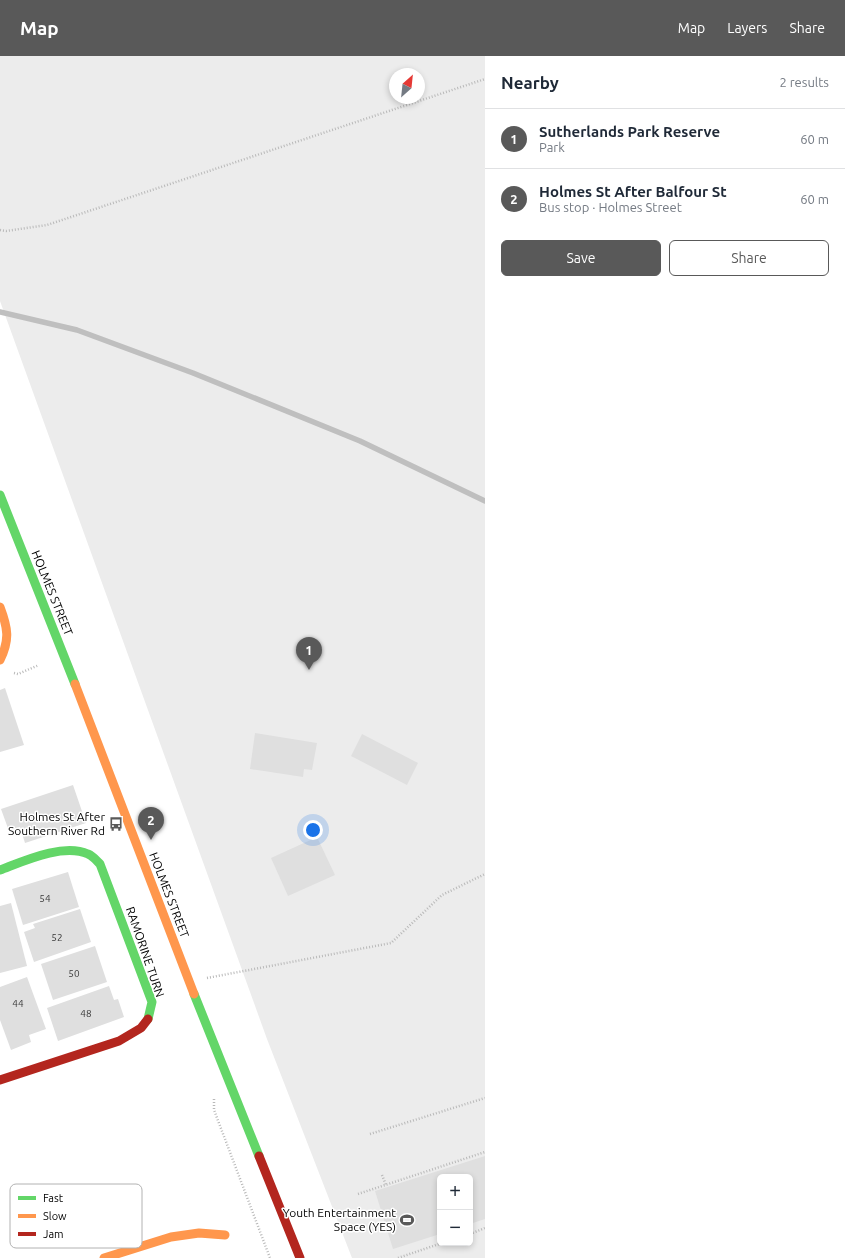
<!DOCTYPE html>
<meta charset="utf-8">
<style>
body{margin:0;font-family:Ubuntu,sans-serif;background:#f6f6f7;color:#1f2937}
.controls{position:absolute;right:12px;bottom:12px;display:grid;overflow:hidden;border-radius:6px;box-shadow:0 2px 6px #0003}
.controls button{width:36px;height:36px;display:grid;place-items:center;padding:0;border:0;border-bottom:1px solid #e0e1e3;background:#fff;color:#1f2937;font:20px sans-serif}
.compass{position:absolute;left:389px;top:12px;width:36px;height:36px;border-radius:50%;background:#fff;box-shadow:0 2px 6px #0003;rotate:27deg}
.you{position:absolute;left:313px;top:774px;width:14px;height:14px;margin:-10px;border:3px solid #fff;border-radius:50%;background:#1a73e8;box-shadow:0 0 0 6px #1a73e833}
.badge{display:grid;place-items:center;width:26px;height:26px;border-radius:50%;background:#595959;color:#fff;font-size:13px;font-weight:700}
.pin{position:absolute;translate:-50% -33px;filter:drop-shadow(0 1px 2px #0008)}
.pin::after{content:'';position:absolute;top:21px;width:14px;height:12px;background:inherit;clip-path:polygon(0 0,100% 0,50% 100%)}
.list{margin:0;padding:0;list-style:none}
h2{display:flex;justify-content:space-between;align-items:center;height:52px;margin:0;padding:0 16px;font-size:17px}
h2 small{font-size:13px;font-weight:400;color:#747a83}
.list li{display:grid;grid-template-columns:26px 1fr auto;gap:12px;align-items:center;box-sizing:border-box;height:60px;padding:0 16px;border-top:1px solid #e0e1e3}
.list b{display:block;font-size:15px;white-space:nowrap}
.list p{margin:0;font-size:13px;white-space:nowrap;color:#747a83}
.list em{font-size:13px;font-style:normal;color:#747a83}
.actions{display:flex;gap:8px;padding:12px 16px}
.actions a{flex:1;padding:9px 0;border:1px solid #595959;border-radius:6px;text-align:center;font-size:14px;color:#595959}
.actions .main{background:#595959;color:#fff}
.map{position:relative;flex:none;width:485px;height:1202px;overflow:hidden}
header{display:flex;align-items:center;gap:24px;box-sizing:border-box;height:56px;padding:0 20px;background:#595959;color:#fff}
header strong{font-size:19px}
nav{display:flex;gap:22px;margin-inline-start:auto;font-size:14px}
main{display:flex}
aside{flex:1;background:#fff}
.map>svg:first-child{display:block}
.green{fill:#ececec;fill-rule:evenodd}
.lines{fill:none;stroke-linecap:round;stroke-linejoin:round}
.stream{stroke:#bfbfbf;stroke-width:5.5}
.building{fill:#dfdfdf}
.path{stroke:#b9b9b9;stroke-width:2.5;stroke-dasharray:1 2;stroke-linecap:butt}
.fast{stroke:#63d668;stroke-width:9}
.slow{stroke:#ff974d;stroke-width:9}
.jam{stroke:#b3261e;stroke-width:9}
.labels{text-anchor:middle;stroke-width:3;stroke-linejoin:round;paint-order:stroke}
.number-label{font-size:10px;fill:#383838}
.street-label{font-size:12px;fill:#000;stroke:#fff}
.poi-label{font-size:12px;fill:#000;stroke:#fff;text-anchor:end}
.key{fill:#fff;stroke:#b2b2b2;stroke-width:1}
.key-label{font-size:11px;fill:#000}
</style>
<header>
<strong>Map</strong>
<nav><a>Map</a><a>Layers</a><a>Share</a></nav>
</header>
<main>
<div class="map">
<svg width="485" height="1202" viewBox="0 0 485 1202">
<rect width="100%" height="100%" fill="#fff"/>
<!-- green -->
<path class="green" d="M0,0H485V1202H352L267,983L0,245ZM395,18H419V42H395ZM440,1121H470V1187H440Z"/>
<g class="lines">
<!-- stream -->
<polyline class="stream" points="0,256 77,274 193,317 360,385 485,445"/>
</g>
<!-- building -->
<g class="building">
<polygon points="5,632 24,689 0,696 0,634"/>
<polygon points="255,677 317,687 312,714 304,713 303,721 250,713"/>
<polygon points="362,678 418,707 407,729 351,700"/>
<polygon points="73,729 86,767 25,787 20,771 9,775 1,753"/>
<polygon points="317,781 335,819 288,840 271,802"/>
<polygon points="68,816 79,851 23,869 12,833"/>
<polygon points="11,847 27,910 0,917 0,850"/>
<polygon points="80,853 91,886 34,906 24,876 35,872 33,868"/>
<polygon points="95,890 107,926 53,944 41,908"/>
<polygon points="27,921 46,973 29,979 31,986 11,994 0,964 0,931"/>
<polygon points="109,930 114,944 118,943 124,961 58,985 47,952"/>
<polygon points="485,1100 485,1163 470,1168 470,1121 440,1121 440,1178 393,1193 375,1135"/>
</g>
<g class="lines">
<!-- path -->
<g class="path">
<polyline points="0,174 6,175 47,169 485,23"/>
<polyline points="14,617 18,618 39,609"/>
<polyline points="207,922 391,887 442,839 485,818"/>
<polyline points="214,1043 214,1054 270,1202"/>
<polyline points="370,1078 485,1042"/>
<polyline points="382,1119 386,1129"/>
<polyline points="358,1138 485,1096"/>
<polyline points="470,1178 485,1172"/>
<polyline points="398,1202 442,1187"/>
</g>
<!-- fast -->
<g class="fast">
<polyline points="0,439 75,628"/>
<path d="M0,814C24,805 63,787 88,798C93,800 96,804 100,808L152,946L148,963"/>
<polyline points="194,938 259,1100"/>
</g>
<!-- slow -->
<g class="slow">
<path d="M0,551C8,572 10,584 0,604"/>
<polyline points="75,628 194,938"/>
<polyline points="104,1202 171,1181 199,1177 225,1179"/>
</g>
<!-- jam -->
<g class="jam">
<polyline points="0,1024 119,985 141,972 148,963"/>
<polyline points="259,1100 300,1202"/>
</g>
</g>
<!-- icons -->
<defs>
<symbol id="bus-bare" viewBox="-9 -9 18 18"><path d="M-5-6H5V4H4V6H2V4H-2V6H-4V4H-5ZM-3.5-4V0h7V-4ZM-3.5 1.2v1.5H-2V1.2ZM2 1.2v1.5H3.5V1.2Z" fill="#595959" stroke="#fff" stroke-width="2.5" paint-order="stroke"/></symbol>
<symbol id="stadium-bare" viewBox="-9 -9 18 18"><path d="M0-5a6.5 5 0 1 0 0 10a6.5 5 0 1 0 0-10ZM-3.5-1.8h7v3.6h-7Z" fill="#595959" stroke="#fff" stroke-width="2.5" paint-order="stroke"/></symbol>
</defs>
<g fill-rule="evenodd">
<use href="#bus-bare" x="106" y="758" width="20" height="20"/>
<use href="#stadium-bare" x="397" y="1154" width="20" height="20"/>
</g>
<g class="labels">
<!-- number labels -->
<g class="number-label">
<text x="45" y="846">54</text>
<text x="57" y="885">52</text>
<text x="74" y="921">50</text>
<text x="18" y="951">44</text>
<text x="86" y="961">48</text>
</g>
<!-- street labels -->
<g class="street-label">
<text transform="translate(52 537) rotate(68)" y="4">HOLMES STREET</text>
<text transform="translate(169 839) rotate(69)" y="4">HOLMES STREET</text>
<text transform="translate(145 896) rotate(71)" y="4">RAMORINE TURN</text>
</g>
<!-- poi labels -->
<g class="poi-label">
<text x="105" y="765">Holmes St After<tspan x="105" dy="14">Southern River Rd</tspan></text>
<text x="396" y="1161">Youth Entertainment<tspan x="396" dy="14">Space (YES)</tspan></text>
</g>
</g>
<!-- legend -->
<rect x="10" y="1128" width="132" height="64" rx="6" class="key"/>
<rect x="18" y="1140" width="18" height="4" fill="#63d668"/>
<rect x="18" y="1158" width="18" height="4" fill="#ff974d"/>
<rect x="18" y="1176" width="18" height="4" fill="#b3261e"/>
<g class="key-label">
<text x="43" y="1146">Fast</text>
<text x="43" y="1164">Slow</text>
<text x="43" y="1182">Jam</text>
</g>
</svg>
<div class="controls">
<button>+</button>
<button>−</button>
</div>
<svg class="compass" viewBox="-18 -18 36 36"><path d="M0-13l5 13h-10z" fill="#e53935"/><path d="M0 13l5-13h-10z" fill="#747a83"/></svg>
<div class="you"></div>
<div class="pin badge" style="left:309px;top:614px">1</div>
<div class="pin badge" style="left:151px;top:784px">2</div>
</div>
<aside>
<h2>Nearby<small>2 results</small></h2>
<ul class="list">
<li><span class="badge">1</span><div><b>Sutherlands Park Reserve</b><p>Park</p></div><em>60 m</em></li>
<li><span class="badge">2</span><div><b>Holmes St After Balfour St</b><p>Bus stop · Holmes Street</p></div><em>60 m</em></li>
</ul>
<div class="actions"><a class="main">Save</a><a>Share</a></div>
</aside>
</main>
